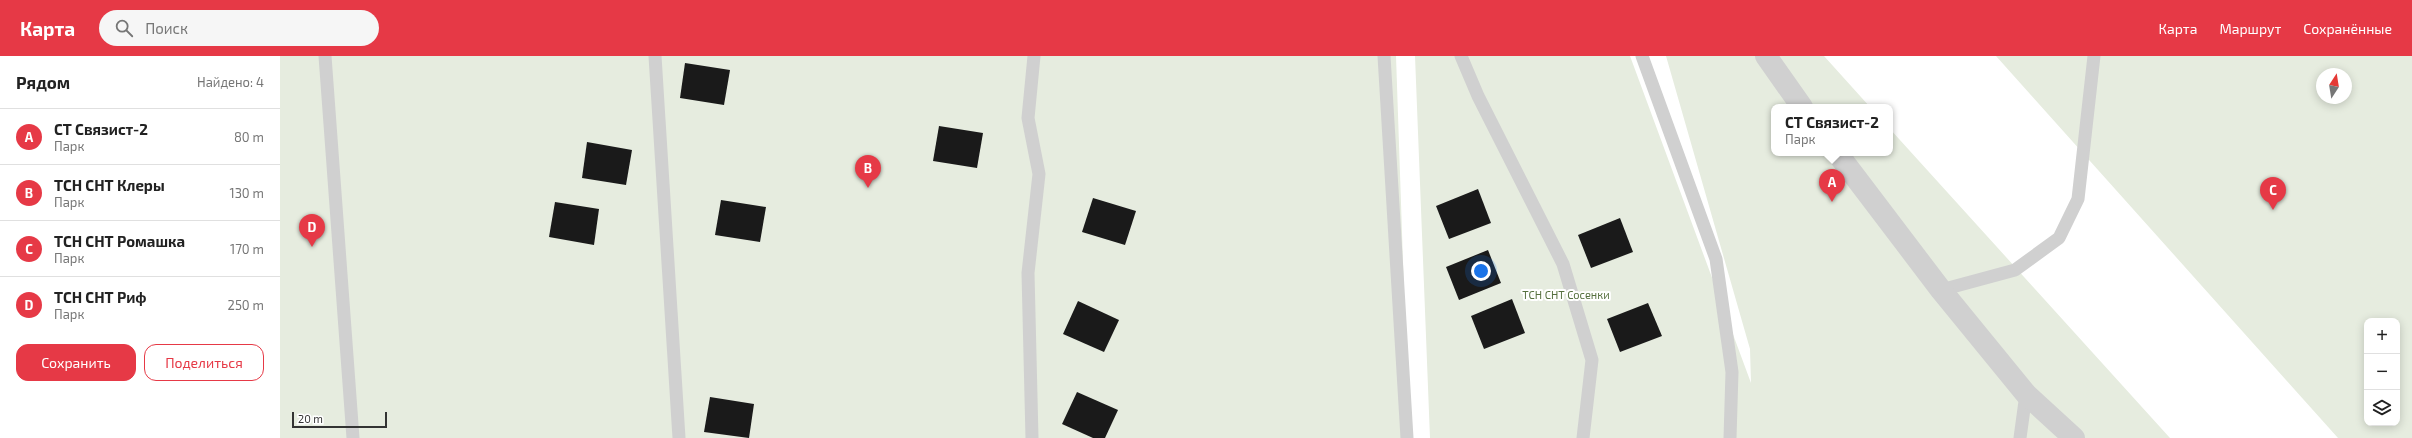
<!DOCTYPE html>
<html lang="ru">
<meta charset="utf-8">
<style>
body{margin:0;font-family:"Exo 2",sans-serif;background:#f6f6f6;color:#222}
.controls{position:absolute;right:12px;bottom:12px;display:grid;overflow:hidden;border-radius:8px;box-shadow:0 2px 10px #0003}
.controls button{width:36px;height:36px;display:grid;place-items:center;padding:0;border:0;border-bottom:1px solid #e0e0e0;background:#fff;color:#222;font:20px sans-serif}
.compass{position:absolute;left:2036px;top:12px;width:36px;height:36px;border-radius:50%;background:#fff;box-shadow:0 2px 10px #0003;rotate:12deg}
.scale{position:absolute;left:12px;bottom:10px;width:95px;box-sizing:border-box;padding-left:4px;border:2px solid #333;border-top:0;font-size:11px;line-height:14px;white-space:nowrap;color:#333;-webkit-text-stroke:3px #fff;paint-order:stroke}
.you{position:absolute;left:1201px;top:215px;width:14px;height:14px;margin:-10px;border:3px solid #fff;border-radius:50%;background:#1a73e8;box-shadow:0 0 0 6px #1a73e833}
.badge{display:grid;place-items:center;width:26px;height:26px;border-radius:50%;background:#e63946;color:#fff;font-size:13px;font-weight:700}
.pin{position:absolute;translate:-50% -33px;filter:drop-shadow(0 1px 2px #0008)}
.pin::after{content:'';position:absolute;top:21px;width:14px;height:12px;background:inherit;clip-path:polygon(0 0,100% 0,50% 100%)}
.popup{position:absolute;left:1491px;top:48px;width:122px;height:52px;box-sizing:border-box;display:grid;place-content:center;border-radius:8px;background:#fff;filter:drop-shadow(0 1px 3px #0005);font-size:13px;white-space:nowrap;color:#767676}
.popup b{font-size:15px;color:#222}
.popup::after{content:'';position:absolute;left:50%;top:100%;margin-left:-8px;border:8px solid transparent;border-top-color:#fff}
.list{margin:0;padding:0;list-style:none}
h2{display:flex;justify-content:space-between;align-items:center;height:52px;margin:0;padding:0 16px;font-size:17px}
h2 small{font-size:13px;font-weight:400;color:#767676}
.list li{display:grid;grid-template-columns:26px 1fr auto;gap:12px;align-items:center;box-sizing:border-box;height:56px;padding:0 16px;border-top:1px solid #e0e0e0}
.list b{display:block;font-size:15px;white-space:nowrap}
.list p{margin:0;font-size:13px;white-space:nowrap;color:#767676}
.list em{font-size:13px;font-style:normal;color:#767676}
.actions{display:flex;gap:8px;padding:12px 16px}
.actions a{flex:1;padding:9px 0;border:1px solid #e63946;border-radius:12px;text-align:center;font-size:14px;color:#e63946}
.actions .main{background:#e63946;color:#fff}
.icon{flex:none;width:22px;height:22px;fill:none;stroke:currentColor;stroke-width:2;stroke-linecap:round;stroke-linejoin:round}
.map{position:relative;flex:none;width:2132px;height:382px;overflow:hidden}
header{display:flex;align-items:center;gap:24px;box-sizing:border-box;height:56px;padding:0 20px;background:#e63946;color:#fff}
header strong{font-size:19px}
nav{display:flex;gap:22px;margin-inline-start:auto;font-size:14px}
.search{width:280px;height:36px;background:#f6f6f6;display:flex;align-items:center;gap:10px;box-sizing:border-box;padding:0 14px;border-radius:22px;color:#767676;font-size:15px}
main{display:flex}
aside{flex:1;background:#fff}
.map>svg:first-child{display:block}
.green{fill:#e6ecdf;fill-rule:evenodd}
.building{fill:#1a1a1a}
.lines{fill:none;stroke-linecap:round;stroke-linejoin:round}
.service{stroke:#d0d0d0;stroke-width:13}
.minor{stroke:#d0d0d0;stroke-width:22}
.labels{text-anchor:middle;stroke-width:4;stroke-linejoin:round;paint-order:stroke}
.park-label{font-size:11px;fill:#56703f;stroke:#fff}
</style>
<header>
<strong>Карта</strong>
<div class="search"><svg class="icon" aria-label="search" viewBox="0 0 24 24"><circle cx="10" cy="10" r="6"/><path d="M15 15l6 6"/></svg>Поиск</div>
<nav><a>Карта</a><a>Маршрут</a><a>Сохранённые</a></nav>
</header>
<main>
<aside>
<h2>Рядом<small>Найдено: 4</small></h2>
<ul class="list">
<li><span class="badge">A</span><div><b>СТ Связист-2</b><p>Парк</p></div><em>80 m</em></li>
<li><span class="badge">B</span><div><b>ТСН СНТ Клеры</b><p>Парк</p></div><em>130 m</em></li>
<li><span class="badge">C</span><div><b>ТСН СНТ Ромашка</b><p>Парк</p></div><em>170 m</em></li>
<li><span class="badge">D</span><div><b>ТСН СНТ Риф</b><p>Парк</p></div><em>250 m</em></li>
</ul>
<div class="actions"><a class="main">Сохранить</a><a>Поделиться</a></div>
</aside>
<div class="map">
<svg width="2132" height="382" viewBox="0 0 2132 382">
<rect width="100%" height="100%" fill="#fff"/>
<!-- green -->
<g class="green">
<polygon points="0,0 1116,0 1129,382 0,382"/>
<polygon points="1135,0 1350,0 1471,327 1470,293 1386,0 1544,0 1590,51 1494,51 1494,97 1610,97 1610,73 1890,382 1150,382"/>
<path d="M1716,0H2132V382H2058ZM2042,18H2066V42H2042ZM2087,265H2117V367H2087Z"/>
</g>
<!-- building -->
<g class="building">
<polygon points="405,7 450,14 444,49 400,42"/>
<polygon points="659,70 703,77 697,112 653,105"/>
<polygon points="307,86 352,94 346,129 302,122"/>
<polygon points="1198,133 1211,167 1169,183 1156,150"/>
<polygon points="813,142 856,155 845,189 802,176"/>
<polygon points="441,144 486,151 480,186 435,179"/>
<polygon points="275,146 319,153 314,189 269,181"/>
<polygon points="1340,162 1353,196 1311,212 1298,179"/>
<polygon points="1208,194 1221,227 1179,244 1166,211"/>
<polygon points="1232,243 1245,277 1204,293 1191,260"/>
<polygon points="798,245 839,264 824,296 783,278"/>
<polygon points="1368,247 1382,280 1340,296 1327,263"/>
<polygon points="797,336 838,354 825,382 813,382 782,368"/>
<polygon points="430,341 474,348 469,382 424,376"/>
</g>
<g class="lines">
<!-- service -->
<g class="service">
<polyline points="45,0 73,382"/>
<polyline points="375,0 399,382"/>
<polyline points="1104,0 1127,382"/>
<polyline points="1181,0 1198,40 1283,208 1312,304 1303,382"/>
<polyline points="1362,0 1436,203 1452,316 1450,382"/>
<polyline points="1661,234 1735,214 1779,182 1798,143 1814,0"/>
<polyline points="752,382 748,217 759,118 748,62 754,0"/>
<polyline points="1740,382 1746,338"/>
</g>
<!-- minor -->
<g class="minor">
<polyline points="1486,0 1522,51"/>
<polyline points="1557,97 1661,234 1746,338 1794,382"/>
</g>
</g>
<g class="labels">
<!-- park labels -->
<g class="park-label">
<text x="1286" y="243">ТСН СНТ Сосенки</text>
</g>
</g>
</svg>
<div class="controls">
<button>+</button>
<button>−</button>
<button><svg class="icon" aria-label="layers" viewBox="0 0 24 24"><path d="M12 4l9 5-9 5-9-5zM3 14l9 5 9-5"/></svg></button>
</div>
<svg class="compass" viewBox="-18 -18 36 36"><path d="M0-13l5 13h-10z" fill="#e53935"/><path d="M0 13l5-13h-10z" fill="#767676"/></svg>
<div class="scale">20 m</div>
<div class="you"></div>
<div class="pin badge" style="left:1552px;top:146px">A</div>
<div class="popup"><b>СТ Связист-2</b>Парк</div>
<div class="pin badge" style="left:588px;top:132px">B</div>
<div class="pin badge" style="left:1993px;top:154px">C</div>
<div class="pin badge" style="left:32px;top:191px">D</div>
</div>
</main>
